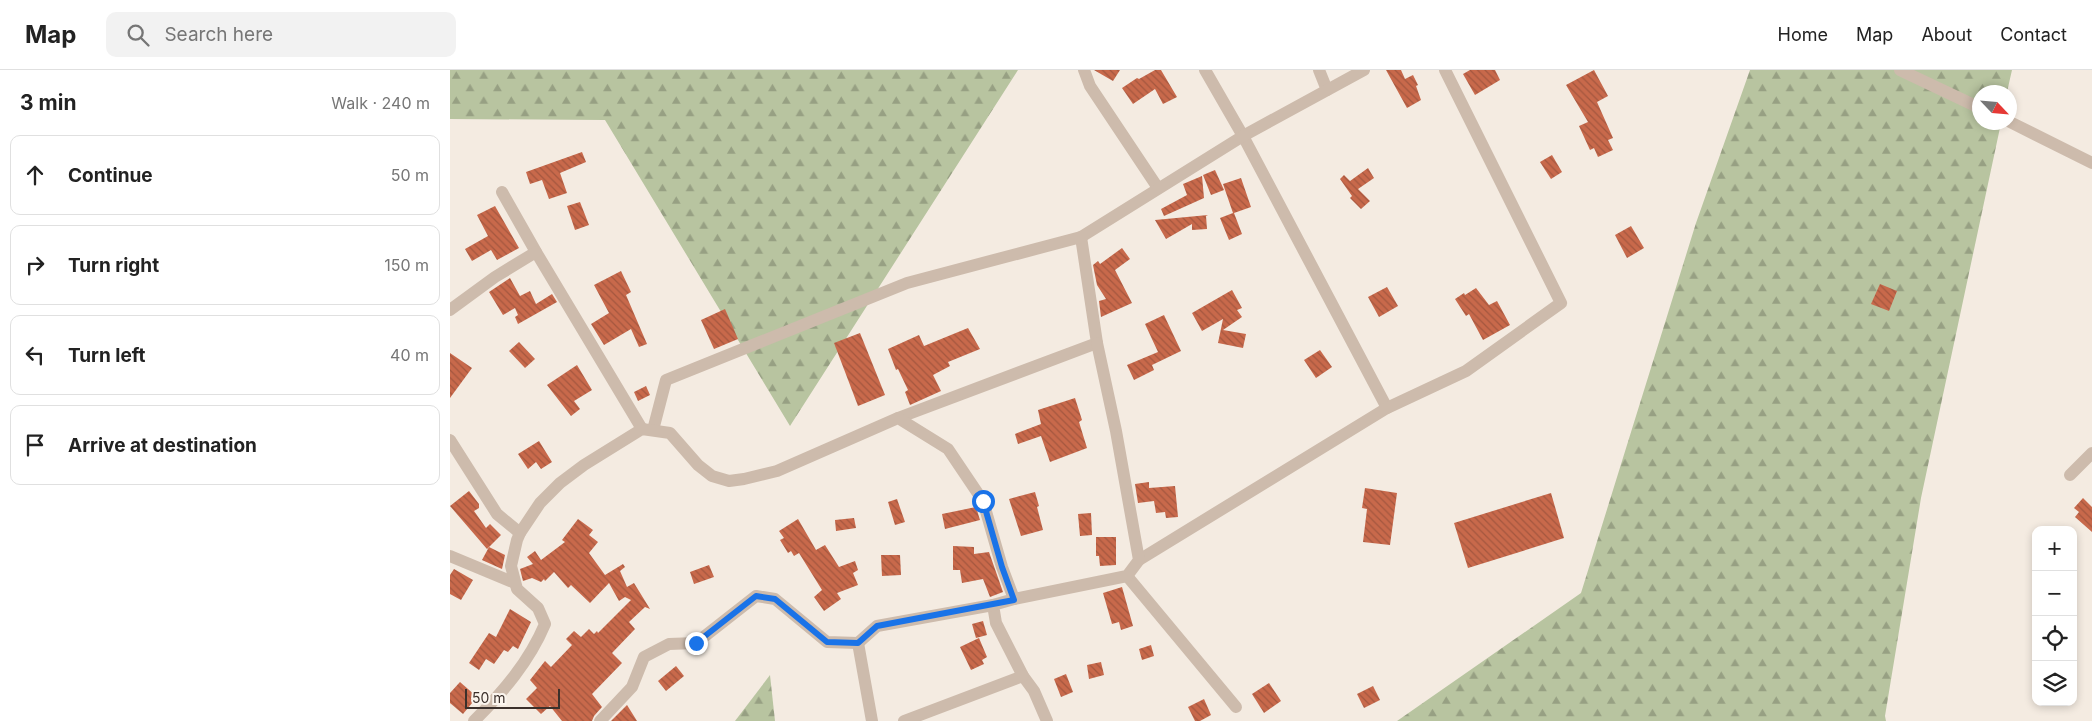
<!DOCTYPE html>
<meta charset="utf-8">
<style>
body{margin:0;font-family:Inter,sans-serif;background:#f2f2f2;color:#222}
.controls{position:absolute;right:15px;bottom:15px;display:grid;overflow:hidden;border-radius:10px;box-shadow:0 2px 8px #0003}
.controls button{width:45px;height:45px;display:grid;place-items:center;padding:0;border:0;border-bottom:1px solid #e0e0e0;background:#fff;color:#222;font:25px sans-serif}
.compass{position:absolute;left:1522px;top:15px;width:45px;height:45px;border-radius:50%;background:#fff;box-shadow:0 2px 8px #0003;rotate:116deg}
.scale{position:absolute;left:15px;bottom:12px;width:95px;box-sizing:border-box;padding-left:5px;border:2px solid #3b302b;border-top:0;font-size:14px;line-height:18px;white-space:nowrap;color:#3b302b;-webkit-text-stroke:4px #fbf5ee;paint-order:stroke}
.stop{position:absolute;width:15px;height:15px;margin:-11px;border:4px solid #1a73e8;border-radius:50%;background:#fff}
.stop.end{background:#1a73e8;border-color:#fff;box-shadow:0 1px 5px #0008}
.list{margin:0;padding:0;list-style:none}
h2{display:flex;justify-content:space-between;align-items:center;height:65px;margin:0;padding:0 20px;font-size:21px}
h2 small{font-size:16px;font-weight:400;color:#767676}
.list li{display:grid;grid-template-columns:32px 1fr auto;gap:15px;align-items:center;box-sizing:border-box;height:80px;margin:0 10px 10px;padding:0 10px;border:1px solid #e0e0e0;border-radius:10px}
.list b{display:block;font-size:19px;white-space:nowrap}
.list em{font-size:16px;font-style:normal;color:#767676}
.icon{flex:none;width:28px;height:28px;fill:none;stroke:currentColor;stroke-width:2;stroke-linecap:round;stroke-linejoin:round}
.map{position:relative;flex:none;width:1642px;height:651px;overflow:hidden}
header{display:flex;align-items:center;gap:30px;box-sizing:border-box;height:70px;padding:0 25px;background:#fff;border-bottom:1px solid #e0e0e0}
header strong{font-size:24px}
nav{display:flex;gap:28px;margin-inline-start:auto;font-size:18px}
.search{width:350px;height:45px;background:#f2f2f2;display:flex;align-items:center;gap:12px;box-sizing:border-box;padding:0 18px;border-radius:10px;color:#767676;font-size:19px}
main{display:flex}
aside{flex:1;background:#fff}
.map>svg:first-child{display:block}
.forest{fill:url(#forest-firs)}
.building{fill:url(#building-back-hatch)}
.lines{fill:none;stroke-linecap:round;stroke-linejoin:round}
.minor{stroke:#cdbbac;stroke-width:12}
.route{stroke:#1a73e8;stroke-width:6}
</style>
<header>
<strong>Map</strong>
<div class="search"><svg class="icon" aria-label="search" viewBox="0 0 24 24"><circle cx="10" cy="10" r="6"/><path d="M15 15l6 6"/></svg>Search here</div>
<nav><a>Home</a><a>Map</a><a>About</a><a>Contact</a></nav>
</header>
<main>
<aside>
<h2>3 min<small>Walk · 240 m</small></h2>
<ul class="list">
<li><svg class="icon" aria-label="ahead" viewBox="0 0 24 24"><path d="M12 20V5M6 11l6-6 6 6"/></svg><div><b>Continue</b></div><em>50 m</em></li>
<li><svg class="icon" aria-label="right" viewBox="0 0 24 24"><path d="M7 20v-9h11M14 6l5 5-5 5"/></svg><div><b>Turn right</b></div><em>150 m</em></li>
<li><svg class="icon" aria-label="left" viewBox="0 0 24 24"><path d="M17 20v-9H6M10 6l-5 5 5 5"/></svg><div><b>Turn left</b></div><em>40 m</em></li>
<li><svg class="icon" aria-label="arrive" viewBox="0 0 24 24"><path d="M6 21V4h12l-3 4 3 4H6"/></svg><div><b>Arrive at destination</b></div></li>
</ul>
</aside>
<div class="map">
<svg width="1642" height="651" viewBox="0 0 1642 651">
<defs>
<pattern id="forest-firs" width="22" height="20" patternUnits="userSpaceOnUse" patternTransform="scale(1.25)"><rect width="22" height="20" fill="#b8c4a0"/><path d="M5 1l3.5 6h-7zM16 11l3.5 6h-7z" fill="#97a083"/></pattern>
<pattern id="building-back-hatch" width="6" height="6" patternUnits="userSpaceOnUse" patternTransform="scale(1.25)"><rect width="6" height="6" fill="#c8694b"/><path d="M-1 5l2 2M0 0l6 6M5-1l2 2" fill="none" stroke="#a4573f"/></pattern>
</defs>
<rect width="100%" height="100%" fill="#f4ebe1"/>
<!-- forest -->
<g class="forest">
<polygon points="0,0 568,0 340,356 155,50 0,49"/>
<polygon points="1300,0 1562,0 1557,22 1530,22 1530,52 1551,53 1471,428 1435,646 1436,651 947,651 1131,523 1246,153"/>
<polygon points="320,605 325,651 285,651"/>
</g>
<!-- building -->
<g class="building">
<polygon points="644,0 670,0 663,11"/>
<polygon points="705,0 711,0 727,27 713,34 705,19 683,34 672,18 687,8 689,9"/>
<polygon points="936,0 951,0 955,9 963,5 968,15 966,16 971,30 957,38"/>
<polygon points="1020,0 1045,0 1050,10 1025,25 1013,4"/>
<polygon points="1144,0 1158,26 1147,32 1163,68 1158,70 1163,80 1148,87 1144,78 1140,80 1129,56 1138,52 1116,15"/>
<polygon points="132,82 136,92 110,103 117,123 99,129 92,110 80,114 76,102"/>
<polygon points="1102,85 1112,102 1101,109 1090,92"/>
<polygon points="918,98 924,108 908,119 920,131 911,139 900,128 902,126 890,109 894,105 900,111"/>
<polygon points="765,100 774,120 761,125 753,105"/>
<polygon points="752,106 754,128 714,146 711,139 737,125 733,114"/>
<polygon points="791,108 801,137 784,143 792,164 779,170 770,148 783,143 773,114"/>
<polygon points="130,132 139,155 125,160 117,136"/>
<polygon points="45,136 69,178 47,190 41,180 22,191 15,179 38,166 27,145"/>
<polygon points="758,145 756,146 757,159 742,160 742,154 716,169 705,150"/>
<polygon points="1181,156 1194,178 1177,188 1165,165"/>
<polygon points="672,178 680,189 665,200 682,233 651,247 649,231 656,229 647,215 643,195 648,191 650,194"/>
<polygon points="171,201 181,222 176,225 197,274 189,277 181,259 154,275 141,254 159,243 144,215"/>
<polygon points="60,208 70,226 80,221 86,234 102,224 107,232 68,254 65,247 68,245 65,238 53,245 39,222"/>
<polygon points="1430,214 1447,221 1439,241 1421,234"/>
<polygon points="937,217 948,236 929,247 918,227"/>
<polygon points="1026,218 1039,235 1047,231 1060,255 1033,270 1019,244 1016,246 1005,229 1014,223 1015,225"/>
<polygon points="782,220 792,238 787,240 792,247 773,260 796,264 793,278 768,273 773,249 752,261 742,243"/>
<polygon points="275,239 288,269 264,279 251,250"/>
<polygon points="714,245 731,281 702,295 704,300 684,310 677,295 708,282 695,254"/>
<polygon points="518,258 530,279 498,292 500,296 483,305 491,321 460,335 455,322 458,320 448,299 446,300 438,279 469,265 474,276"/>
<polygon points="410,263 435,325 408,336 384,273"/>
<polygon points="69,272 85,289 75,298 59,281"/>
<polygon points="870,280 882,297 866,308 854,290"/>
<polygon points="0,283 22,298 0,328"/>
<polygon points="127,295 142,320 124,331 130,339 121,346 97,315"/>
<polygon points="196,316 200,325 188,331 184,322"/>
<polygon points="625,328 632,350 629,352 637,378 600,392 591,366 568,374 565,364 591,354 588,340"/>
<polygon points="89,371 102,392 91,399 86,392 78,399 68,384"/>
<polygon points="699,412 699,418 725,416 728,447 716,448 715,442 706,443 704,431 688,433 685,414"/>
<polygon points="915,418 947,423 940,475 913,472 917,439 912,438"/>
<polygon points="19,421 29,434 29,438 24,441 36,458 40,454 51,465 37,479 0,436"/>
<polygon points="585,422 589,436 587,437 593,460 571,466 559,429"/>
<polygon points="1101,423 1114,468 1018,498 1004,453"/>
<polygon points="1633,428 1642,437 1642,462 1625,447 1629,442 1624,438"/>
<polygon points="447,429 455,452 445,455 438,432"/>
<polygon points="526,437 530,450 495,459 492,444"/>
<polygon points="641,443 642,465 630,466 628,444"/>
<polygon points="404,448 406,458 386,461 385,450"/>
<polygon points="128,449 143,460 139,465 148,472 139,483 155,505 173,494 175,497 170,501 177,517 184,513 200,539 195,537 179,552 185,559 162,583 172,593 142,624 152,637 144,646 142,651 112,651 100,636 91,644 76,629 87,618 80,610 95,591 101,597 122,575 116,569 124,561 131,567 139,559 144,564 147,561 148,563 181,530 175,527 169,531 159,513 140,533 121,515 118,518 104,502 95,511 94,509 91,512 82,508 73,511 70,499 83,494 77,487 85,481 91,490 115,472 112,470"/>
<polygon points="348,449 366,480 375,475 389,497 405,491 408,500 403,503 408,515 387,523 391,529 374,541 364,527 372,520 349,483 344,486 341,481 338,483 330,470 334,468 329,461"/>
<polygon points="646,467 666,467 666,495 650,496 649,486 646,486"/>
<polygon points="503,476 524,477 524,484 539,482 553,522 540,527 533,509 512,513 510,500 503,500"/>
<polygon points="39,477 55,485 52,499 32,490"/>
<polygon points="431,485 450,485 451,505 432,506"/>
<polygon points="259,495 264,507 244,514 240,502"/>
<polygon points="4,499 23,510 11,530 0,524 0,505"/>
<polygon points="672,517 683,556 671,560 669,552 662,554 653,523"/>
<polygon points="60,539 81,552 68,579 63,576 58,582 54,580 44,594 36,589 29,600 19,593 39,563 46,567"/>
<polygon points="533,551 537,565 526,568 522,554"/>
<polygon points="529,568 537,587 532,590 534,594 521,600 510,577"/>
<polygon points="701,575 704,586 692,590 689,579"/>
<polygon points="651,592 654,605 639,609 637,595"/>
<polygon points="226,596 234,606 216,621 208,611"/>
<polygon points="616,604 623,622 611,627 604,609"/>
<polygon points="10,612 27,627 13,644 0,633 0,623"/>
<polygon points="819,613 831,631 814,643 802,624"/>
<polygon points="923,616 930,630 914,638 907,624"/>
<polygon points="754,629 761,645 750,651 745,651 738,637"/>
<polygon points="177,635 187,651 161,651"/>
</g>
<g class="lines">
<!-- minor -->
<g class="minor">
<polyline points="634,0 640,16 708,118"/>
<polyline points="755,0 793,66 937,338"/>
<polyline points="869,0 877,20"/>
<polyline points="1450,0 1530,38"/>
<polyline points="1560,52 1642,93"/>
<polyline points="52,122 86,182 192,359"/>
<polyline points="0,240 45,207 86,182"/>
<polyline points="448,348 647,273 631,167"/>
<polyline points="203,360 216,310 457,213 631,167 793,66 914,0"/>
<polyline points="0,370 47,444 70,463"/>
<polyline points="1620,405 1642,383"/>
<polyline points="0,486 65,513"/>
<polyline points="689,490 937,338 1016,301 1111,233 995,0"/>
<polyline points="677,506 786,637"/>
<polyline points="564,529 677,506 689,490 666,361 647,273"/>
<polyline points="408,573 422,651"/>
<path d="M24,651C53,622 79,592 95,554L88,538L67,519L61,496L67,470L70,463L90,433L110,413L134,395L192,359L220,363L248,395L262,406L279,411L294,409L327,401L448,348L498,379L533,431L552,497L564,529L543,535L546,553L573,606L584,621L597,651"/>
<polyline points="150,651 182,617 194,587 219,574 246,573 306,526 325,529 377,572 408,573 427,556 543,535"/>
<polyline points="454,651 573,606"/>
</g>
</g>
<g class="lines">
<!-- route -->
<polyline class="route" points="246,573 306,526 325,529 377,572 408,573 427,556 564,530 552,497 533,431"/>
</g>
</svg>
<div class="controls">
<button>+</button>
<button>−</button>
<button><svg class="icon" aria-label="locate" viewBox="0 0 24 24"><circle cx="12" cy="12" r="6"/><path d="M12 2v4M12 18v4M2 12h4M18 12h4"/></svg></button>
<button><svg class="icon" aria-label="layers" viewBox="0 0 24 24"><path d="M12 4l9 5-9 5-9-5zM3 14l9 5 9-5"/></svg></button>
</div>
<svg class="compass" viewBox="-18 -18 36 36"><path d="M0-13l5 13h-10z" fill="#e53935"/><path d="M0 13l5-13h-10z" fill="#767676"/></svg>
<div class="scale">50 m</div>
<div class="stop" style="left:533px;top:431px"></div>
<div class="stop end" style="left:246px;top:573px"></div>
</div>
</main>
